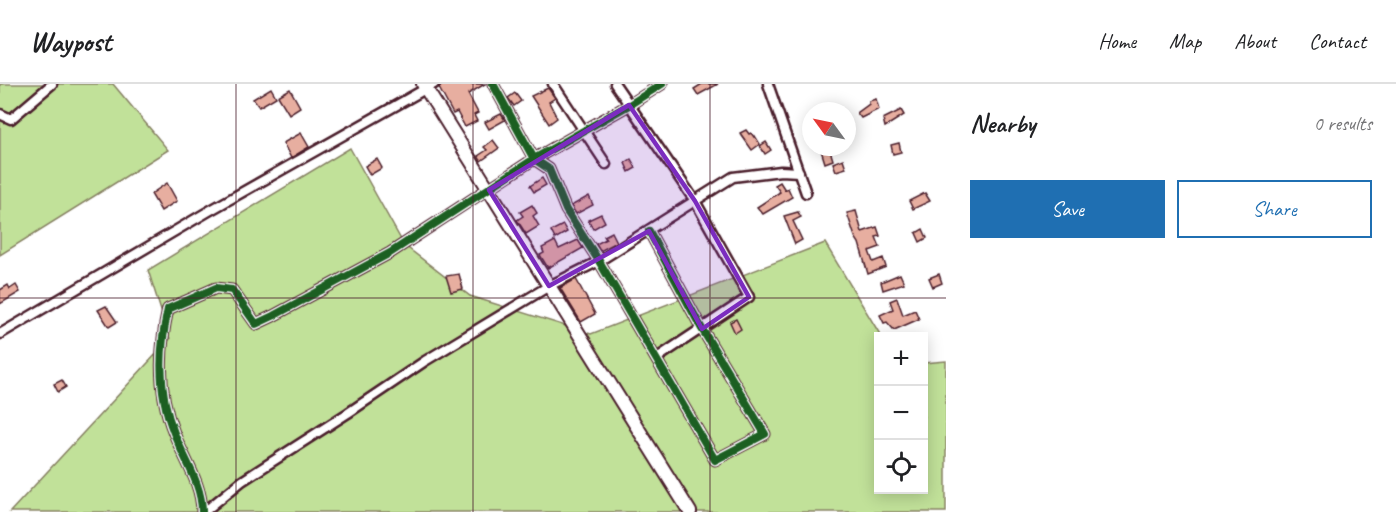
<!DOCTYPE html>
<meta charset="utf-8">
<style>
body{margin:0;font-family:Caveat,sans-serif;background:#f6f6f6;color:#202124}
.controls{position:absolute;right:18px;bottom:18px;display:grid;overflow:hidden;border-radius:0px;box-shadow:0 3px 15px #0003}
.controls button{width:54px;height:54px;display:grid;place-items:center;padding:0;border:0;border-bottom:2px solid #e0e0e0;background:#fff;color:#202124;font:30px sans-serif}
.compass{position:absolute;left:802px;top:18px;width:54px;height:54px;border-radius:50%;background:#fff;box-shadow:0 3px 15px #0003;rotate:303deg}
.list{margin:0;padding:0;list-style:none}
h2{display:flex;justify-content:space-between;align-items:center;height:78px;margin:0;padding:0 24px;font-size:26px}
h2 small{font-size:20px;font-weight:400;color:#757577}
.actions{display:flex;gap:12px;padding:18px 24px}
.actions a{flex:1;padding:14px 0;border:2px solid #1f6fb2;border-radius:0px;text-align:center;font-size:21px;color:#1f6fb2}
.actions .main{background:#1f6fb2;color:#fff}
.icon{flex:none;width:33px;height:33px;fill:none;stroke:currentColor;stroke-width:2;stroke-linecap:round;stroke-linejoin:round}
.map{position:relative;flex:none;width:946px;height:428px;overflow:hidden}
header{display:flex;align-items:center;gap:36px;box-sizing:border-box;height:84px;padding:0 30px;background:#fff;border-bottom:2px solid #e0e0e0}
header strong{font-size:28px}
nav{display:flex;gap:33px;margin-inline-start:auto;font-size:21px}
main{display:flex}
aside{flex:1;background:#fff}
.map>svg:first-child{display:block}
.green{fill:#c1e199;stroke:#868062;stroke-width:1.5}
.building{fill:#e7aea0;stroke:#4a1f2b;stroke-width:1.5}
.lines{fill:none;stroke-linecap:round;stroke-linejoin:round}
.street-casing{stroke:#4a1f2b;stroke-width:13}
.secondary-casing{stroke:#4a1f2b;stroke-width:16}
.street{stroke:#fff;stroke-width:8}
.secondary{stroke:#fff;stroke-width:12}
.cycleway-casing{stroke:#fff;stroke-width:11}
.cycleway{stroke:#1b5e20;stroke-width:8}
.marked{fill:#7b2cbf;fill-opacity:0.2;stroke:#7b2cbf;stroke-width:4.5;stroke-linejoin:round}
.grid{fill:none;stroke:#4a1f2b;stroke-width:1.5;stroke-opacity:0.55}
</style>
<header>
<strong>Waypost</strong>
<nav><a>Home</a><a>Map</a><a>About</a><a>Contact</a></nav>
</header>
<main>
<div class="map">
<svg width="946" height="428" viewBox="0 0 946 428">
<rect width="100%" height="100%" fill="#fff"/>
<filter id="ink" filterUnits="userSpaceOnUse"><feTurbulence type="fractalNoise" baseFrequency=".0167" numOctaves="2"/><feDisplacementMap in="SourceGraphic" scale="12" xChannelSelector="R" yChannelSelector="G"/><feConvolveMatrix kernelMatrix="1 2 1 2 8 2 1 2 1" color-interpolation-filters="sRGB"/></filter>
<g filter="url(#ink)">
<!-- green -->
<g class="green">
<polygon points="0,0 113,0 168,66 0,171"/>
<polygon points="350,64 404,161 470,212 591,250 825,159 881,252 878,252 878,406 924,406 924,279 946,277 946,428 10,428 170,255 148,186"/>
</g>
<!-- building -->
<g class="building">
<polygon points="443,0 485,0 468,10 478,29 474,31 477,37 465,43 457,28 453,30 439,4"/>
<polygon points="702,0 718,0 698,11 694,5"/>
<polygon points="271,4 276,13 259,23 253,15"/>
<polygon points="548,4 555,14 549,18 557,34 549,40 531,12"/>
<polygon points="290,5 300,23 289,30 278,12"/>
<polygon points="515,9 521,17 514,22 508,14"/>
<polygon points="876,15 879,25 861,34 857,29 869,20 869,17"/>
<polygon points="901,26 904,31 885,43 883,35"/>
<polygon points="501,30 505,36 489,45 485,38"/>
<polygon points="746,46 749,50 751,49 754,53 755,52 760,60 752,66 740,49"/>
<polygon points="301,49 309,63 291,74 283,59"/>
<polygon points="493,56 499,64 481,77 478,72 487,66 484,63"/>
<polygon points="766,58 771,66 765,70 760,62"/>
<polygon points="899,59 901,68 893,70 891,61"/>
<polygon points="820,63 829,63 833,76 825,79"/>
<polygon points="377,75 382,84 370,91 365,82"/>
<polygon points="631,75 636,84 629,88 625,79"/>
<polygon points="843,75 846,84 836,87 833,79"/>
<polygon points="542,94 546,101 534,108 530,102"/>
<polygon points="780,98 785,106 788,104 792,113 763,130 757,123 780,108 775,101"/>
<polygon points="167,99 177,117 161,127 151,110"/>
<polygon points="925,109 930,117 913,125 909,117"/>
<polygon points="589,112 593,121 576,130 571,122"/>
<polygon points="532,121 537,129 533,132 539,142 526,150 517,136 523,132 520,128"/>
<polygon points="856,127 862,148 877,143 880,152 876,153 880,163 869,167 873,178 883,174 886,183 868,190 859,159 855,153 847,129"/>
<polygon points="798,128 801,133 793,137 802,156 795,160 784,132"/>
<polygon points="601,130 605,138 593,145 588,136"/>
<polygon points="563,141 567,148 555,155 551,147"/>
<polygon points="923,145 927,154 920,158 916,149"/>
<polygon points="612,148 617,158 600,167 596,160 606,155 604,152"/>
<polygon points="578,156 583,164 548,184 540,171 544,169 542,164 555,157 559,165"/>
<polygon points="459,190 463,205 451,208 446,192"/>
<polygon points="900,190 904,199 883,206 881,198"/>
<polygon points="939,190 942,199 933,203 929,194"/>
<polygon points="576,195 595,230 581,238 560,204"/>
<polygon points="8,201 10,205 16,201 20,208 0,220 0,206"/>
<polygon points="897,214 903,231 915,226 919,235 894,246 887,238 884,239 880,231 893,225 890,217"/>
<polygon points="106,222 117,238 109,243 98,226"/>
<polygon points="736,235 741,245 735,249 730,238"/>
<polygon points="62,296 66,303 58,308 54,300"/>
</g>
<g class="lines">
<defs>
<g id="street">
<polyline points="493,0 534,75 549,85 566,126 599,177 715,376 765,350 702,245 649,147"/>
<polyline points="553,0 606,80"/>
<polyline points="615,0 695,117 749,213 657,274"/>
<polyline points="768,0 806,109"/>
<polyline points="0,30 11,35 52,0"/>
<polyline points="0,250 209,127 434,0"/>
<path d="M202,428C202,400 184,375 174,349C158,310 159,265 168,225L216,204L232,206L256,240L273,232L390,169L534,75L629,21L662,0"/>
<polyline points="204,428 242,397 348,329 425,277 549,202 599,177 733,93 781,87 799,88"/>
</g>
<polyline id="secondary" points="423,0 690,428"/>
</defs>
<!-- street casing -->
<use href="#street" class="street-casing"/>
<!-- secondary casing -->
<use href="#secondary" class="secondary-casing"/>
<!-- street -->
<use href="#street" class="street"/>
<!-- secondary -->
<use href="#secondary" class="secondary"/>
<defs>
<g id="cycleway">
<polyline points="493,0 534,75 549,85 566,126 599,177 715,376 765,350 702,245 649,147"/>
<path d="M202,428C202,400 184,375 174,349C158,310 159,265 168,225L216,204L232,206L256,240L273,232L390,169L534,75L629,21L662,0"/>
</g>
</defs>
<!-- cycleway casing -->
<use href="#cycleway" class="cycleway-casing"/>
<!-- cycleway -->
<use href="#cycleway" class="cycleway"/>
</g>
</g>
<!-- marked area -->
<path class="marked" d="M629,21L695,117L749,213L702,245L649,147L549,202L489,106Z"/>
<!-- grid -->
<path class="grid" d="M236,0V428M473,0V428M710,0V428M0,214H946"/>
</svg>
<div class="controls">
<button>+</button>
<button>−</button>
<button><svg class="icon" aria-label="locate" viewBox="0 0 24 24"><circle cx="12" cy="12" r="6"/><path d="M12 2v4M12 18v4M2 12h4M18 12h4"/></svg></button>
</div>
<svg class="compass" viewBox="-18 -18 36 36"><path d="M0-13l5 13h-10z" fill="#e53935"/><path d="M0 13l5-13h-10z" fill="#757577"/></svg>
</div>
<aside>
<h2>Nearby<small>0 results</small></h2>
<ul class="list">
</ul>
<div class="actions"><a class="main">Save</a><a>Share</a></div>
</aside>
</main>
